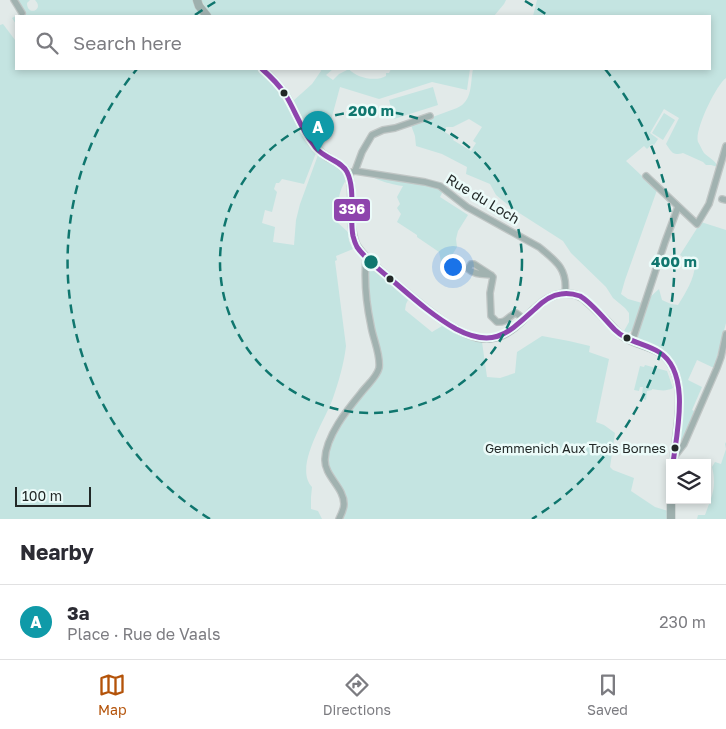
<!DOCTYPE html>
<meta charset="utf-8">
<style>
body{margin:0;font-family:"Golos Text",sans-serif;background:#f7f7f7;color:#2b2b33}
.controls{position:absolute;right:15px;bottom:15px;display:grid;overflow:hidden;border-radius:0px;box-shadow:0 2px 8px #0003}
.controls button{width:45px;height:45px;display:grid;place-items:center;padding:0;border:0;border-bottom:1px solid #e1e1e2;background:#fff;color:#2b2b33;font:25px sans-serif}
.scale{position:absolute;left:15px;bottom:12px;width:76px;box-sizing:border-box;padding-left:5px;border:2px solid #222827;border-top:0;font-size:14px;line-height:18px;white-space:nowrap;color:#222827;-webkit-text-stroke:4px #ebfbf9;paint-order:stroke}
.you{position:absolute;left:452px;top:266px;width:18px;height:18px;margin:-12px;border:4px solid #fff;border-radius:50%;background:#1a73e8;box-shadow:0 0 0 8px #1a73e833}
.badge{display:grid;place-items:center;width:32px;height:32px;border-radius:50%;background:#b45309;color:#fff;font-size:16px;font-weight:700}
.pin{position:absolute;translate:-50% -41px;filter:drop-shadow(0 1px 2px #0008)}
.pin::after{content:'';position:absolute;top:26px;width:18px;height:15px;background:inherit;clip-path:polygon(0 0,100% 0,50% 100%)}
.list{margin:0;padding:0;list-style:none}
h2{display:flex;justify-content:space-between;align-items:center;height:65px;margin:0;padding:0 20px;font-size:21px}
h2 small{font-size:16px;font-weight:400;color:#7c7c81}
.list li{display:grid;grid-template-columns:32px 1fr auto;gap:15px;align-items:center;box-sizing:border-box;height:75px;padding:0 20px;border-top:1px solid #e1e1e2}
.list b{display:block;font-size:19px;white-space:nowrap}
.list p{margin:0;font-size:16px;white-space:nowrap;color:#7c7c81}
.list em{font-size:16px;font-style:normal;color:#7c7c81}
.icon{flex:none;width:28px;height:28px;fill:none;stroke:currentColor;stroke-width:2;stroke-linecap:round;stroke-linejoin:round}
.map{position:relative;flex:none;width:726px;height:519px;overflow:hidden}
.search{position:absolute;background:#fff;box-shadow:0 2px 8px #0003;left:15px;right:15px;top:15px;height:55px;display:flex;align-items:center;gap:12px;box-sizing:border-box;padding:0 18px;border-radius:0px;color:#7c7c81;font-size:19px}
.sheet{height:140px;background:#fff}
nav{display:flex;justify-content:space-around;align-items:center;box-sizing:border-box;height:70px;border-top:1px solid #e1e1e2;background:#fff;font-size:14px;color:#7c7c81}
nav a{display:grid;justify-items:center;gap:2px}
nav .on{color:#b45309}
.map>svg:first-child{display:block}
.green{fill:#c4e4e1;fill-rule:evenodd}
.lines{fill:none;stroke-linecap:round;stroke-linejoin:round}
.minor-casing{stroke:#c0c6c5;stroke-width:8}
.secondary-casing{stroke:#c0c6c5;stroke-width:9}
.minor{stroke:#a1b2b0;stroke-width:5.5}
.secondary{stroke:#9eb0ae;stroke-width:8}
.bus-1-casing{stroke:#ebfbf9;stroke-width:9}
.bus-1{stroke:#8e44ad;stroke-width:5}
.ring{fill:none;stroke:#0f766e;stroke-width:2.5;stroke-dasharray:9 6}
.bus-dot{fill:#222827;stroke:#ebfbf9;stroke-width:2}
.labels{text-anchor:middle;stroke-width:5;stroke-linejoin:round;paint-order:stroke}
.bus-label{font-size:13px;fill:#222827;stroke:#ebfbf9;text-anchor:end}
.street-label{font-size:14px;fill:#222827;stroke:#ebfbf9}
.centre{fill:#0f766e;stroke:#ebfbf9;stroke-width:2.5}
.ring-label{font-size:15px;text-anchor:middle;font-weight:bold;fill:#0f766e;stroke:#ebfbf9;stroke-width:5;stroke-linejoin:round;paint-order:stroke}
.line-badge{stroke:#ebfbf9;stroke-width:2}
.badge-label{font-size:14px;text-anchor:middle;font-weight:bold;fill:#fff}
</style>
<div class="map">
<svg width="726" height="519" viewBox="0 0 726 519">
<rect width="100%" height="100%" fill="#e2eae9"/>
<!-- green -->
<g class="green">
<path d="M15,0H30L27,3C27,17 45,10 35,0H195L203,16H16V24L12,18L23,12Z"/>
<polygon points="201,0 506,0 504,4 494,16 211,16"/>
<path d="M537,0H726V78C716,85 694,131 698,142C700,145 702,150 704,153C709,158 715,160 718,167L711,165H706L703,162L683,153C672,156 672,152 666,144L679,118L664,109L650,133L658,139L654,145L652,144L647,149L644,146L626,161L657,190L625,280L621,294L628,299L642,303L633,330L628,333L624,331L629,322V313L625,308L613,298L606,287L571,253L563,241L513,209L496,195L490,184L466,174L467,167L442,154L416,146L415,136L411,125L457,108C473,101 470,84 473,69H710V16H533ZM469,119L482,127L473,141L476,143L471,151L453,140L454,138L445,132L446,127H453Z"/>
<path d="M3,24L15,40H16V69H257L278,90L283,98L300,131L316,153L304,184L282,179L279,183H276L274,189L277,192L272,212L265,210L262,223L275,227L273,242L294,245L296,220L300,204L318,155C331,163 340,165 346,180C336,196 339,205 338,223L348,232L349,241L353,249L336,256L337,260L335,261L346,346C344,363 339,381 333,398C326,419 293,467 312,487L311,497V509L318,511L322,519H0V25Z"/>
<path d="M320,69H333L326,75L333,80L339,74L349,69C356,78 376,82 386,76V73H389L391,69H470L467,90L432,82L379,99L340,87L330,124L316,145L292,102L312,84L321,71Z"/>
<polygon points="433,87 438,105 394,119 389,100"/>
<polygon points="664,113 675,120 663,140 652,133"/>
<path d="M369,174L426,184L443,191L440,197L468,215L458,231L456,239L457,247L443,270L439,252L417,237V235L397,222L401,214L397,208L400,204L397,197L403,186C394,185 374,180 369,174Z"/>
<path d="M701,222L726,230V323L714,368L697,360L688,380L702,387L692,410L694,411C691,421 688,435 680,442L679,440L682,394L681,380L676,369L642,342L639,340L637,335L649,298L659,289L662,300L671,304L678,305C686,292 694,280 695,265L680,255Z"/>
<polygon points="368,266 408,300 406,304 405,310 432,332 442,326 467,338 482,342 487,377 500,378 515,373 517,352 542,336 569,341 590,346 589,352 609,359 596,422 604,425 615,433 610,467 613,470 634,478 631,491 655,507 668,511 667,519 341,519 346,504 326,464 330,445 346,414 378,375 374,332 367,291"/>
<path d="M645,365L667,371L673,388C665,392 660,390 652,389V390L647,391L646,400L641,398L643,387H640L639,391L634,390L640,366L644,367Z"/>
<path d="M726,442V519H697L698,515H705C712,496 717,487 712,467L715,462L721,464L726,449L725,444Z"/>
</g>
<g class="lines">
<defs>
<g id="minor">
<polyline points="14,0 22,13"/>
<path d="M355,171L425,182L440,186L467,207L539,247C556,261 568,269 565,293"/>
<polyline points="352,172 355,171 362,152 372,135 383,130 395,128 430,116"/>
<polyline points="646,176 697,224 709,204 726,146"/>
<polyline points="722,199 726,200"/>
<path d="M491,275C484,274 474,275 468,269L471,264H474L491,275L493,277L490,293L491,316L497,322C507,323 508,316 516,313L524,319"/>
<polyline points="631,340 634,336 665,242 678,207"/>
<polyline points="674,457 684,444 717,368 721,357 726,334"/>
<path d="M339,519C341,515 344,509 344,504C344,487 324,476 325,459C326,436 347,410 361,393C367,385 377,377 379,368C381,355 373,339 371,326C366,303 364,282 366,258"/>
</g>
<g id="secondary">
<polyline points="197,0 199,6 207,16"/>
<path d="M262,69C270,76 278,84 285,94C295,110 301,128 312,143C315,147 319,151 323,154C330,160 342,163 347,172C355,187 349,212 352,228C353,234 354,241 357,246C365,258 376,267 387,276C406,292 425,309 446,323C459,331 476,341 492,338C524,334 537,288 572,294C577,295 581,296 585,300C593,307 600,314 607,321C613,327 618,334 624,337C636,345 652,346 663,355C690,378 676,432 673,463"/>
<polyline points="671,519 671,500"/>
</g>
</defs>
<!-- minor casing -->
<use href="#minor" class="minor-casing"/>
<!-- secondary casing -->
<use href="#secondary" class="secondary-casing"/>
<!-- minor -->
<use href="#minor" class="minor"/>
<!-- secondary -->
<use href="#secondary" class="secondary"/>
<defs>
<path id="bus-1" d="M262,69C270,76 279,85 285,94C295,110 301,129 313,144C316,149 321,153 326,156C334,161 343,164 347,172C356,190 349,216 353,236C354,240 355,243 357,247C366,260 380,270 393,281C413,298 433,316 456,329C494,349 508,333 535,309C542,302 551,295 561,294C567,293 574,294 580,296C591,302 606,321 615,330C627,342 645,343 659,352C691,372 677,432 673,463"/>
</defs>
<!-- bus-1 casing -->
<use href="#bus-1" class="bus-1-casing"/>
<!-- bus-1 -->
<use href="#bus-1" class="bus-1"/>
</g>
<!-- distance rings -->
<g class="ring">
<circle cx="371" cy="262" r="151"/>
<path d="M210 519A303 303 0 0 1 137 69M195 15A303 303 0 0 1 217 1M525 1A303 303 0 0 1 547 15M605 69A303 303 0 0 1 532 519"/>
</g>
<!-- markers -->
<g class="bus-dot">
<circle cx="284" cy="93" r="4.5"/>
<circle cx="390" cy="279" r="4.5"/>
<circle cx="627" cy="338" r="4.5"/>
<circle cx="675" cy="448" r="4.5"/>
</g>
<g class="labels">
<!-- bus labels -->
<g class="bus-label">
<text x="666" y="453">Gemmenich Aux Trois Bornes</text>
</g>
<!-- street labels -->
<g class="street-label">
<text transform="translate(483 199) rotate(31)" y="5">Rue du Loch</text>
</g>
</g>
<circle cx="371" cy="262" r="8" class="centre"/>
<g class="ring-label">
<text x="371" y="116">200 m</text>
<text x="674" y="267">400 m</text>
</g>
<rect class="line-badge" x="333" y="198" width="38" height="24" rx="5" fill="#8e44ad"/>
<g class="badge-label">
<text x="352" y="214">396</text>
</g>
</svg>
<div class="controls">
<button><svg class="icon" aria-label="layers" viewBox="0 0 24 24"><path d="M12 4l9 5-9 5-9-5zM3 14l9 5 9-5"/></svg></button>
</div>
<div class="scale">100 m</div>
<div class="you"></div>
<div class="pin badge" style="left:318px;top:152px;background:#0f9aa8">A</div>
<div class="search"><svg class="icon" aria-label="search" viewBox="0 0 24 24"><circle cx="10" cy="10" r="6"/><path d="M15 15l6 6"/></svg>Search here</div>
</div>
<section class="sheet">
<h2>Nearby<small></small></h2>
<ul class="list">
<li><span class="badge" style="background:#0f9aa8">A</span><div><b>3a</b><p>Place · Rue de Vaals</p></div><em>230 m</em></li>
</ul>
</section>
<nav>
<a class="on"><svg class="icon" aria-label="map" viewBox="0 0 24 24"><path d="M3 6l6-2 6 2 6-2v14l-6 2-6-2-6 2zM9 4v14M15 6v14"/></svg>Map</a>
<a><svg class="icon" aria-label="directions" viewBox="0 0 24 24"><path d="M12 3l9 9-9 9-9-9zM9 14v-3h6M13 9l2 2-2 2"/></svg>Directions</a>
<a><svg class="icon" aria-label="saved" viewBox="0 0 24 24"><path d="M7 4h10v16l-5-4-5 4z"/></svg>Saved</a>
</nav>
